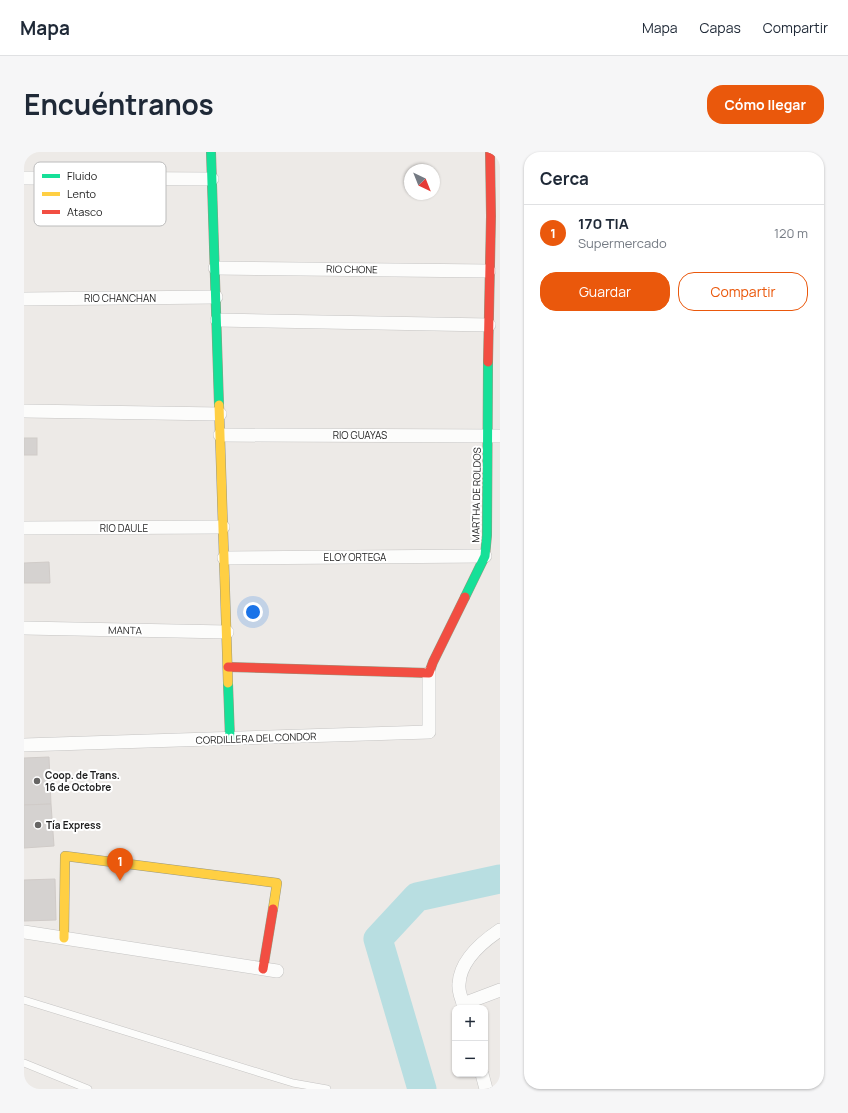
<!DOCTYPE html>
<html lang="es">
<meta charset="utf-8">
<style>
body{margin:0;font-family:Manrope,sans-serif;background:#f6f6f7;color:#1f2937}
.controls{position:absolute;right:12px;bottom:12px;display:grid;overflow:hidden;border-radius:8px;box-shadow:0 1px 3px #0004}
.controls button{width:36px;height:36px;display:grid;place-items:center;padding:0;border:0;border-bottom:1px solid #e0e1e3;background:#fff;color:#1f2937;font:20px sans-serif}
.compass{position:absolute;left:380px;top:12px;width:36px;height:36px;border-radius:50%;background:#fff;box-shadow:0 1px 3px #0004;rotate:137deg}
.you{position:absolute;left:229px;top:460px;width:14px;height:14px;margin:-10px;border:3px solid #fff;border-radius:50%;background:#1a73e8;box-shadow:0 0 0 6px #1a73e833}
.badge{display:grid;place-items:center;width:26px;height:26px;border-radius:50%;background:#ea580c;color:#fff;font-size:13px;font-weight:700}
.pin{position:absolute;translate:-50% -33px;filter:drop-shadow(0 1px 2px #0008)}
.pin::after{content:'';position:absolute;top:21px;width:14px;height:12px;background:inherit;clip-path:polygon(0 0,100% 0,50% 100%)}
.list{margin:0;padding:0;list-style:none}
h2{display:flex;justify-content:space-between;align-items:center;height:52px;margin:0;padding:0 16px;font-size:17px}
h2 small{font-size:13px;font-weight:400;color:#747a83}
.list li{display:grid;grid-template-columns:26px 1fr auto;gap:12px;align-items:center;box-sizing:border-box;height:56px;padding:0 16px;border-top:1px solid #e0e1e3}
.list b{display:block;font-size:15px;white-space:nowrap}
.list p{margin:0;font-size:13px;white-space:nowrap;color:#747a83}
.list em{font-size:13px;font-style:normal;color:#747a83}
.actions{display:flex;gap:8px;padding:12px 16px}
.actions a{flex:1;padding:9px 0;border:1px solid #ea580c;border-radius:16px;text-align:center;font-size:14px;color:#ea580c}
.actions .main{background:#ea580c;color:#fff}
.map{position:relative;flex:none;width:476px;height:937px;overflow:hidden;border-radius:16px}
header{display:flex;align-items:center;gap:24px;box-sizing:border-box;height:56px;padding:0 20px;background:#fff;border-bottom:1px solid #e0e1e3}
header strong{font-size:19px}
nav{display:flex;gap:22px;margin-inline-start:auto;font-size:14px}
.intro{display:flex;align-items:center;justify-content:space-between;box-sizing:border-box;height:96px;padding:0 24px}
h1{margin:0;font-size:28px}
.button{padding:10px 18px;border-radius:16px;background:#ea580c;color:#fff;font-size:14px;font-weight:700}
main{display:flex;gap:24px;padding:0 24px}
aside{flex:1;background:#fff;border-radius:16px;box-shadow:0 1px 3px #0004}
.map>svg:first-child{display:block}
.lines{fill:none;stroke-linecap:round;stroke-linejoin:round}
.river{stroke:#b8dee1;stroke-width:29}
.building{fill:#d5d2d0;stroke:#d0cbc8}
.lane-casing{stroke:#c5c4c3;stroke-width:8}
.street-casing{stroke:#c5c4c3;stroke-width:14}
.fast-casing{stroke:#98967e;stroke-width:10}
.slow-casing{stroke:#98967e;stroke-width:10}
.jam-casing{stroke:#98967e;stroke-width:10}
.lane{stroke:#fcfcfb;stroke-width:7}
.street{stroke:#fcfcfb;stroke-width:13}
.fast{stroke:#16e098;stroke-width:9}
.slow{stroke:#ffcf43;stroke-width:9}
.jam{stroke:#f24e42;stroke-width:9}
.poi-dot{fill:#666564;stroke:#fff;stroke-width:1.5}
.labels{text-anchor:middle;stroke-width:4;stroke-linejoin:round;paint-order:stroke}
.street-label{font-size:10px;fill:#1e1e1e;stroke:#fff}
.poi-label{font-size:10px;font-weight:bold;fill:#1e1e1e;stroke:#fff;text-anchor:start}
.key{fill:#fff;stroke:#bcbcbc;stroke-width:1}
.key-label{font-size:11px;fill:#1e1e1e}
</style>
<header>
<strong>Mapa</strong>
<nav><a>Mapa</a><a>Capas</a><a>Compartir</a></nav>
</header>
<div class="intro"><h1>Encuéntranos</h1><a class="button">Cómo llegar</a></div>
<main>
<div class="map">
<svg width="476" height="937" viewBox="0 0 476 937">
<rect width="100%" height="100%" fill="#edeae7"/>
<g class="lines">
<!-- river -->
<polyline class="river" points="398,937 354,787 393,745 476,727"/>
</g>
<!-- building -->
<g class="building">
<rect x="0" y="286" width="13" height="17"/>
<polygon points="25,410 26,431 0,431 0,411"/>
<polygon points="25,605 27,652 0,653 0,606"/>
<polygon points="27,652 30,694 0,696 0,653"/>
<polygon points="31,727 32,768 0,769 0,728"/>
</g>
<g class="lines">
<defs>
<g id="lane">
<polyline points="0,848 269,931 303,937"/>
<polyline points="0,911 64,937"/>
</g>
<g id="street">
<polyline points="0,26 188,27"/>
<polyline points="191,116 465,119"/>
<polyline points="0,147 192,145"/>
<polyline points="193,168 465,173"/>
<polyline points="0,259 196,262"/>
<polyline points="196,283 476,284"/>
<polyline points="0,376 199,375"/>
<polyline points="200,406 461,404"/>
<polyline points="0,476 203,480"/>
<polyline points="0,593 405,580 405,521"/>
<polyline points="0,780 253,819"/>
<polyline points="439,852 476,838"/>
<path d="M441,856C438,849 434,839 435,832C436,809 458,790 476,778"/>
<polyline points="458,922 462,937"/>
</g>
<g id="fast">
<polyline points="187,0 195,253"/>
<polyline points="441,445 461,404 463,383 464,210"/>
<polyline points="204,531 206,587"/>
</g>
<g id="slow">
<polyline points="195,253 204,531"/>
<polyline points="40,786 41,704 253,731 249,757"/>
</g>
<g id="jam">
<polyline points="464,210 467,64 466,0"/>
<polyline points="204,515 405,521 409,510 441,445"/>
<polyline points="239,817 249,757"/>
</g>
</defs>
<!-- lane casing -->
<use href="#lane" class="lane-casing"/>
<!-- street casing -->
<use href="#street" class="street-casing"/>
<!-- fast casing -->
<use href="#fast" class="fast-casing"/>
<!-- slow casing -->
<use href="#slow" class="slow-casing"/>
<!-- jam casing -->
<use href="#jam" class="jam-casing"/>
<!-- lane -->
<use href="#lane" class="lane"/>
<!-- street -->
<use href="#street" class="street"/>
<!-- fast -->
<use href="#fast" class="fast"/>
<!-- slow -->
<use href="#slow" class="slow"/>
<!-- jam -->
<use href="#jam" class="jam"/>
</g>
<!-- markers -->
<g class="poi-dot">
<circle cx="13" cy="629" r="4"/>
<circle cx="14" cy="673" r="4"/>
</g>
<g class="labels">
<!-- street labels -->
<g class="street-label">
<text transform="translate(328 117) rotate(1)" y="4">RIO CHONE</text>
<text x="96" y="150">RIO CHANCHAN</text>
<text x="336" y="287">RIO GUAYAS</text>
<text transform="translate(452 343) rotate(-89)" y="4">MARTHA DE ROLDOS</text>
<text x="100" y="380">RIO DAULE</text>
<text x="331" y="409">ELOY ORTEGA</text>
<text transform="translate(101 478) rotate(1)" y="4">MANTA</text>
<text transform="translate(232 586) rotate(-2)" y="4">CORDILLERA DEL CONDOR</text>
</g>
<!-- poi labels -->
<g class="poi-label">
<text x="21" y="627">Coop. de Trans.<tspan x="21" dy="12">16 de Octobre</tspan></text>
<text x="22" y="677">Tía Express</text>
</g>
</g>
<!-- legend -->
<rect x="10" y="10" width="132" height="64" rx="6" class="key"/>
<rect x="18" y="22" width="18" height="4" fill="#16e098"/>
<rect x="18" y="40" width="18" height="4" fill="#ffcf43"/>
<rect x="18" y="58" width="18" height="4" fill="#f24e42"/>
<g class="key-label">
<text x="43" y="28">Fluido</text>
<text x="43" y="46">Lento</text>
<text x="43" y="64">Atasco</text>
</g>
</svg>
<div class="controls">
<button>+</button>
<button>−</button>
</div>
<svg class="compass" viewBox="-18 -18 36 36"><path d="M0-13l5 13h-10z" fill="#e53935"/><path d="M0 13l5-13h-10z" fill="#747a83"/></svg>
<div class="you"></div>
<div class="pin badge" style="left:96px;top:729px">1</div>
</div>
<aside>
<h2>Cerca<small></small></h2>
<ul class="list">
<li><span class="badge">1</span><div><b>170 TIA</b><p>Supermercado</p></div><em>120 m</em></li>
</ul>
<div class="actions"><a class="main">Guardar</a><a>Compartir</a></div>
</aside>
</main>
